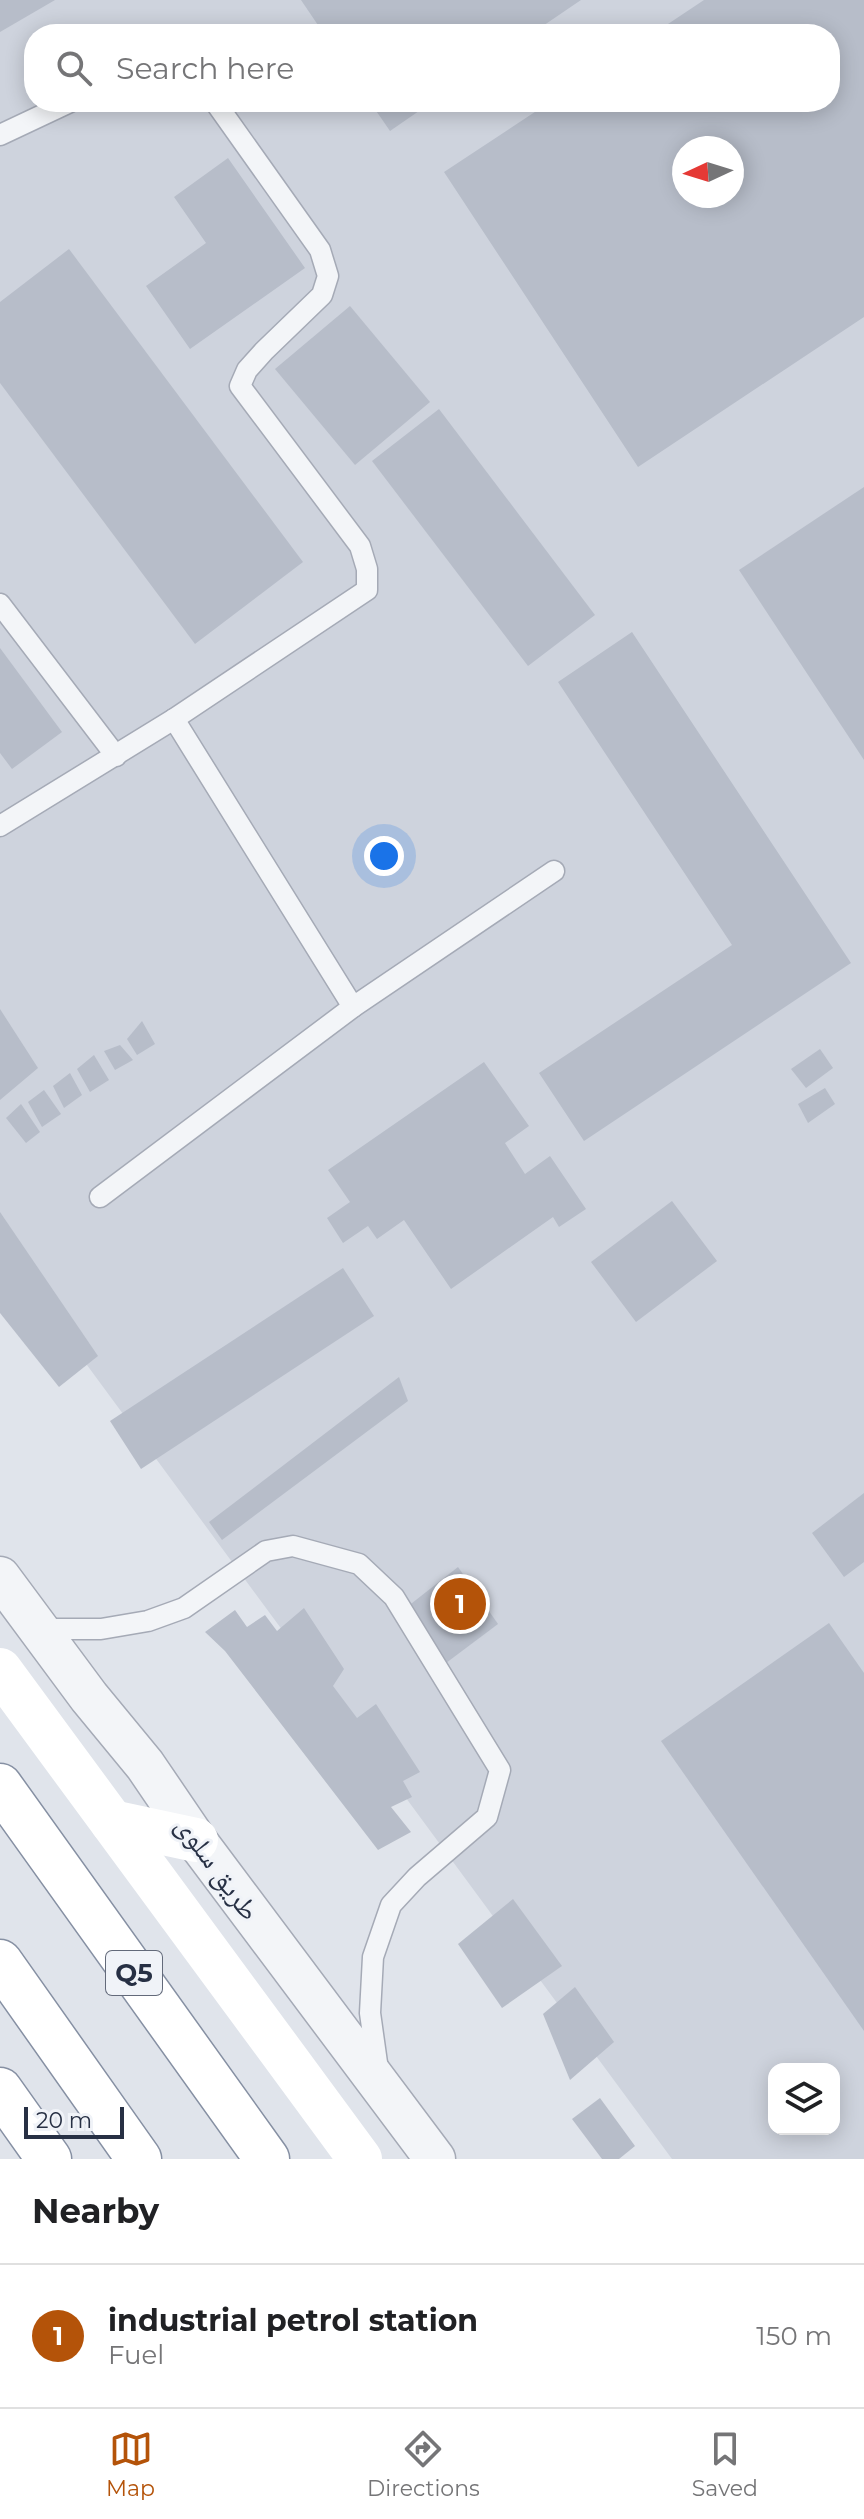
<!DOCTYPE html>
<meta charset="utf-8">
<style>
body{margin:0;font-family:Montserrat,"Noto Naskh Arabic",sans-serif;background:#f2f2f2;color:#202124}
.controls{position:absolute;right:24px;bottom:24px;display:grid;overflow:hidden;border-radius:16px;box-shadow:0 4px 20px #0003}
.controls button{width:72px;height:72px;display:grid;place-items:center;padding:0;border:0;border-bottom:2px solid #e0e0e0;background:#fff;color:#202124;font:40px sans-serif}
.compass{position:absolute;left:672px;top:136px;width:72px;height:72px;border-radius:50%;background:#fff;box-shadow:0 4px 20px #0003;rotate:266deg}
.scale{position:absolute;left:24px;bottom:20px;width:100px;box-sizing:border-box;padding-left:8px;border:4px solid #273044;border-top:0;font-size:22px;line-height:28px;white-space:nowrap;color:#273044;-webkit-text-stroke:6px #f0f3f8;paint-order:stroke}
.you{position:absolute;left:384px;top:856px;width:28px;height:28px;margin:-20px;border:6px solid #fff;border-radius:50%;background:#1a73e8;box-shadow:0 0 0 12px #1a73e833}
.badge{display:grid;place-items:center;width:52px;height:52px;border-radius:50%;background:#b45309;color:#fff;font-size:26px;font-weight:700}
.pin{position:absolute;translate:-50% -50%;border:4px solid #fff;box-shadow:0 2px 8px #0006}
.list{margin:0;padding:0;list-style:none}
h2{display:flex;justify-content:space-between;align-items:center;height:104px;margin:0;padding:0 32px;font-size:34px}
h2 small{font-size:26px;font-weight:400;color:#757577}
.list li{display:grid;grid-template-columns:52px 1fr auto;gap:24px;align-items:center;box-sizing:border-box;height:144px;padding:0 32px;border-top:2px solid #e0e0e0}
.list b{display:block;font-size:30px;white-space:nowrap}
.list p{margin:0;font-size:26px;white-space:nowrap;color:#757577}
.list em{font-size:26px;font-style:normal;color:#757577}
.icon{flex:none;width:44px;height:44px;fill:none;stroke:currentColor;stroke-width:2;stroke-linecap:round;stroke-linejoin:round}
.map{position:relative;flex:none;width:864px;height:2159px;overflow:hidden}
.search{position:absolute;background:#fff;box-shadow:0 4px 20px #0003;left:24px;right:24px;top:24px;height:88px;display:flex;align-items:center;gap:20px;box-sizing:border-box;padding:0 28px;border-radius:32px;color:#757577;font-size:30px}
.sheet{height:248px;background:#fff}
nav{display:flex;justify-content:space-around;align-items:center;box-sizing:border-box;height:112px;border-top:2px solid #e0e0e0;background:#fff;font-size:22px;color:#757577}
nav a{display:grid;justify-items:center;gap:4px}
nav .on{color:#b45309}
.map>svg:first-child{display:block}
.built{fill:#ced3dd;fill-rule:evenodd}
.building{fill:#b7bdc9;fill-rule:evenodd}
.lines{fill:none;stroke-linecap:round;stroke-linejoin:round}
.service-casing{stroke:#a5aab6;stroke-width:23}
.minor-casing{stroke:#a5aab6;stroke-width:43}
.motorway-casing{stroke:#8690a3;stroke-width:47}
.service{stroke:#f3f5f8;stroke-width:20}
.minor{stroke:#f3f5f8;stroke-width:40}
.secondary{stroke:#fff;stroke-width:44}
.motorway{stroke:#fff;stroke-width:44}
.labels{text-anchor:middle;stroke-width:6;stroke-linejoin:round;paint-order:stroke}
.shield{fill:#f0f3f8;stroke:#636a7a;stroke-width:2}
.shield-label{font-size:26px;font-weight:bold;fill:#273044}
.street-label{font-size:28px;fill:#273044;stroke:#f0f3f8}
</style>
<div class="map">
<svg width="864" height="2159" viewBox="0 0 864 2159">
<rect width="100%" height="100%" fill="#e0e4eb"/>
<!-- built -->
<path class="built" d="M0,0H864V2159H672L0,1247ZM34,34H830V102H34ZM684,148H732V196H684ZM774,2069H834V2129H774Z"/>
<!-- building -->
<g class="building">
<polygon points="0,0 55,0 0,32"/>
<polygon points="301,0 581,0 531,34 324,34"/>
<path d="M704,0H864V317L638,467L444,172L550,102H830V34H653ZM684,148H732V196H684Z"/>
<polygon points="370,102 432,102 390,131"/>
<polygon points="228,158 305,268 190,349 146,286 206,243 174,197"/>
<polygon points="69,249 303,562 195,644 0,383 0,302"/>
<polygon points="350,306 430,402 355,465 275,369"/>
<polygon points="439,409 595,615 528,666 372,461"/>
<polygon points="864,487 864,760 739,570"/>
<polygon points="632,632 851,963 584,1141 539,1073 732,945 558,682"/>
<polygon points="0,648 62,732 12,769 0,753"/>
<polygon points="0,1009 38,1068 0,1100"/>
<polygon points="142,1021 155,1044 137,1055 127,1039"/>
<polygon points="120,1045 133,1060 115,1070 104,1051"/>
<polygon points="820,1049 833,1068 806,1088 791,1069"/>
<polygon points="94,1055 109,1080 90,1092 77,1069"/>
<polygon points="484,1062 529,1126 505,1143 525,1174 550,1156 586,1209 559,1227 553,1217 451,1289 404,1220 377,1239 368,1226 343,1243 327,1218 350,1202 328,1170"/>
<polygon points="70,1073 82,1095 64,1108 53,1086"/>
<polygon points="825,1088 835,1104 808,1123 798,1104"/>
<polygon points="44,1090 61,1114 42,1127 28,1102"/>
<polygon points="21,1104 40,1132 26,1143 6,1118"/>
<polygon points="672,1201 717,1261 636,1322 591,1262"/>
<polygon points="0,1212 98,1356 59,1387 0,1313"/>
<polygon points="343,1268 374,1316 141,1469 110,1421"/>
<polygon points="399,1377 408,1401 222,1540 209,1522"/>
<polygon points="864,1493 864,1562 844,1577 812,1533"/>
<polygon points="458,1567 498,1624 446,1663 407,1607"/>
<polygon points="304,1608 344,1669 333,1686 357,1718 376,1704 420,1772 403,1781 412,1797 391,1807 411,1832 378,1850 225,1651 205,1632 235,1610 247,1627 265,1615 277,1631"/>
<polygon points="829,1623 864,1673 864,2031 661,1741"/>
<polygon points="513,1899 562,1966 502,2008 458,1944"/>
<polygon points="575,1987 614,2042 570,2080 543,2014"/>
<polygon points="600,2098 635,2146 619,2159 602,2159 572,2119"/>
</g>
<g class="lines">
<defs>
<g id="service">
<polyline points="0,135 70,102"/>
<polyline points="0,604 116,756"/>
<polyline points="0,826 174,719 367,590 367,569 360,546 240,386 247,370 264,351 322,295 328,276 320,250 215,102"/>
<polyline points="353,1007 554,871"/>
<polyline points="100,1197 353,1007 174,719"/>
<polyline points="38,1629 101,1629 148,1621 184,1608 266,1551 293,1546 359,1564 394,1597 500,1770 487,1817 417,1877 391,1905 373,1957 370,2013 378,2070"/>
</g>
<polyline id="minor" points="0,1577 89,1697 145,1765 196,1840 435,2159"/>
<g id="motorway">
<polyline points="0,1786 267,2159"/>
<polyline points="0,1962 139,2159"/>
<polyline points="0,2090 49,2159"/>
</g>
</defs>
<!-- service casing -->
<use href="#service" class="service-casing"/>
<!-- minor casing -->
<use href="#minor" class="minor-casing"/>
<!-- motorway casing -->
<use href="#motorway" class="motorway-casing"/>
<!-- service -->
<use href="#service" class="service"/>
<!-- minor -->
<use href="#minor" class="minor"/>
<!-- secondary -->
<g class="secondary">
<polyline points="0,1670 360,2159"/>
<polyline points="112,1822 196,1840"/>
</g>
<!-- motorway -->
<use href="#motorway" class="motorway"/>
</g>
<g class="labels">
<!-- shield labels -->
<rect class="shield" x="106" y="1951" width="56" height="44" rx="6"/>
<g class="shield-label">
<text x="134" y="1982">Q5</text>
</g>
<!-- street labels -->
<g class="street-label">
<text transform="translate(218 1868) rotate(54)" y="10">طريق سلوى</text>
</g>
</g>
</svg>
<div class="controls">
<button><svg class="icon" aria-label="layers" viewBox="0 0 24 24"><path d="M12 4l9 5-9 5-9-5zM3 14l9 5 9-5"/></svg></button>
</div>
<svg class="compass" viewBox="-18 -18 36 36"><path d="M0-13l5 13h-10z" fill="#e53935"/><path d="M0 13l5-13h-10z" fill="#757577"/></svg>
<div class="scale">20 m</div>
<div class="you"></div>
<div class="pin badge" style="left:460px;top:1604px">1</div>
<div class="search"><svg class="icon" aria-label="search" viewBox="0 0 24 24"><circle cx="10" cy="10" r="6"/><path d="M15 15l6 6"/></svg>Search here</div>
</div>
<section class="sheet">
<h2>Nearby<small></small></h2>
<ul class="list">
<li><span class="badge">1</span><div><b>industrial petrol station</b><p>Fuel</p></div><em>150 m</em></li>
</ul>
</section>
<nav>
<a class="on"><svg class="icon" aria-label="map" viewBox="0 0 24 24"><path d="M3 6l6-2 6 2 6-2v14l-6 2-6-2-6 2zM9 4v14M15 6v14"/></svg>Map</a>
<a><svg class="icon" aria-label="directions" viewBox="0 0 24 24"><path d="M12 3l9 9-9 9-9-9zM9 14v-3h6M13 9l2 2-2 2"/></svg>Directions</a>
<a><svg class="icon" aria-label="saved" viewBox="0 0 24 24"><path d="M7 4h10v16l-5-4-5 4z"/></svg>Saved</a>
</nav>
